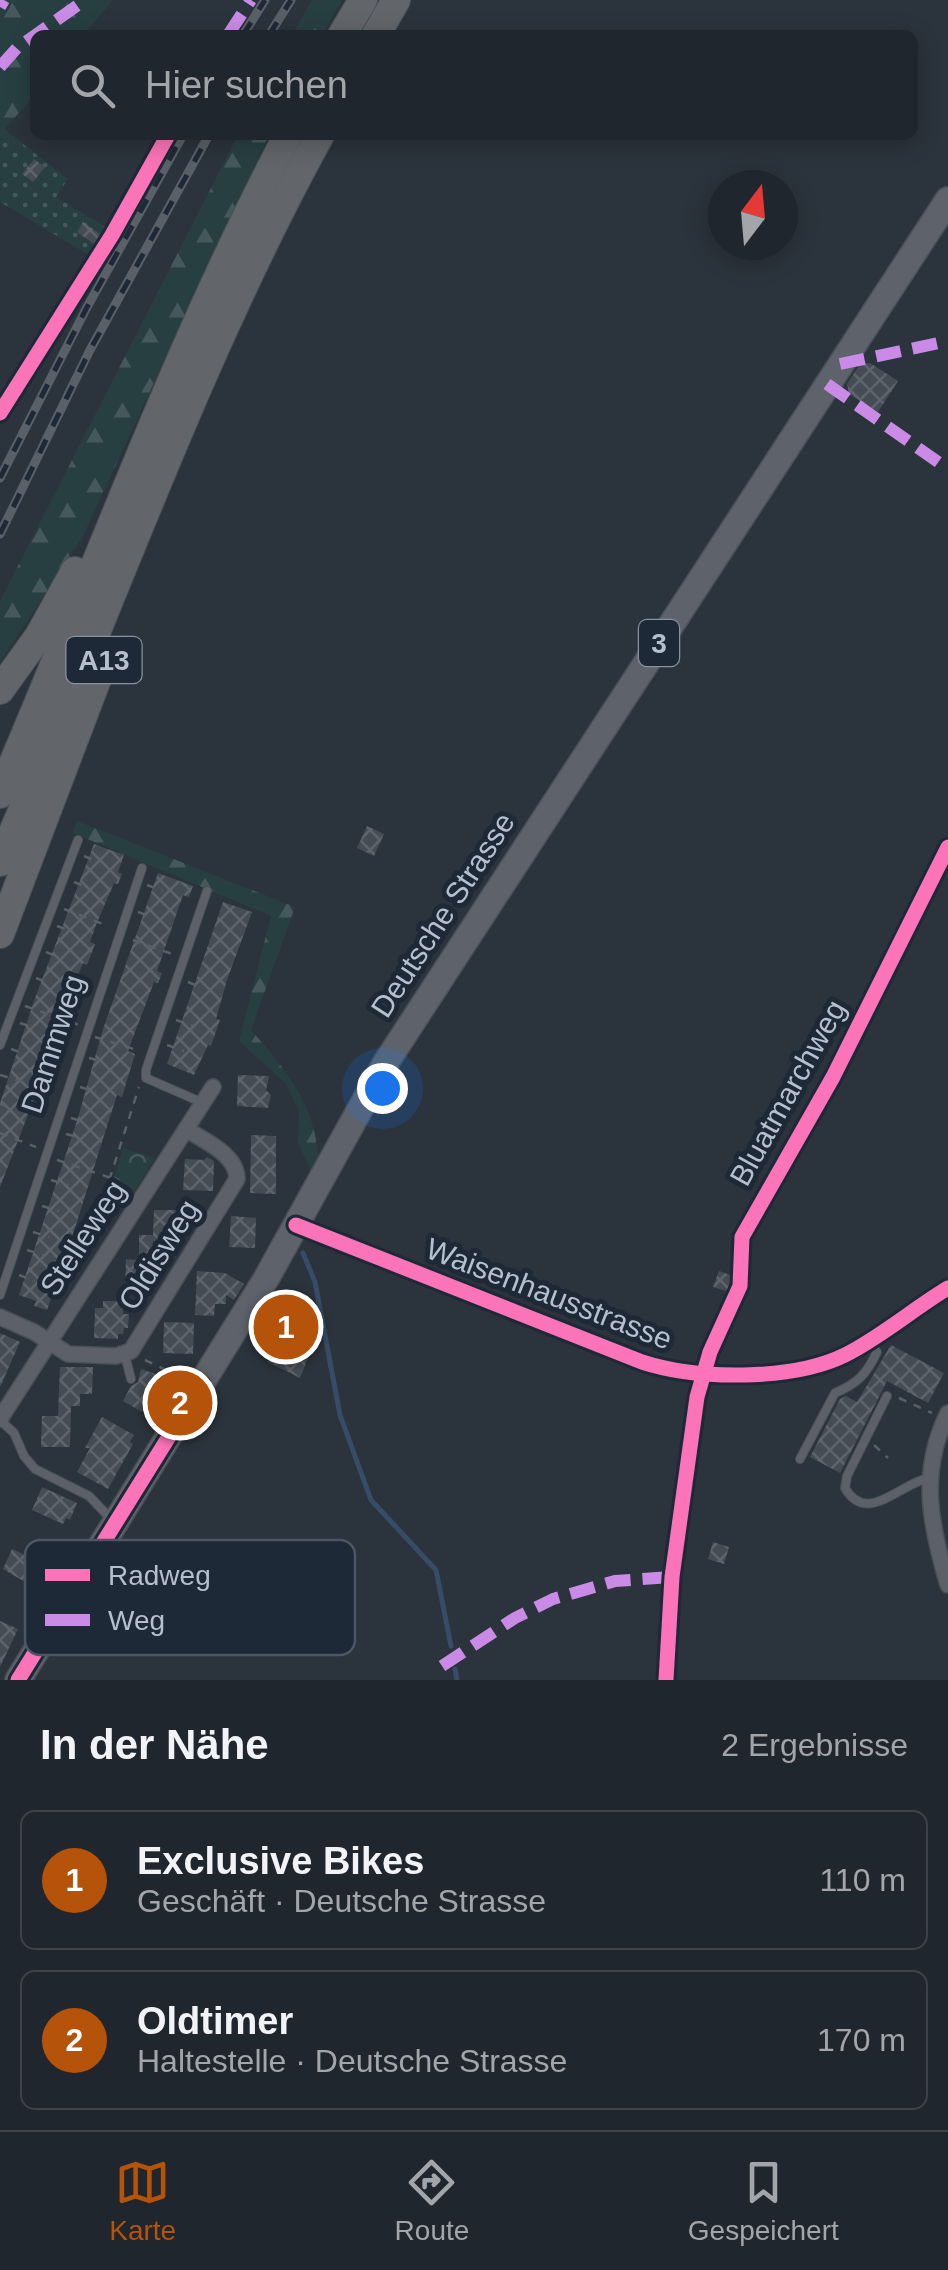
<!DOCTYPE html>
<html lang="de">
<meta charset="utf-8">
<style>
body{margin:0;font-family:Arial,sans-serif;background:#2d3239;color:#f1f3f6}
.compass{position:absolute;left:708px;top:170px;width:90px;height:90px;border-radius:50%;background:#20262d;box-shadow:0 5px 25px #0003;rotate:16deg}
.you{position:absolute;left:382px;top:1088px;width:35px;height:35px;margin:-25px;border:8px solid #fff;border-radius:50%;background:#1a73e8;box-shadow:0 0 0 15px #1a73e833}
.badge{display:grid;place-items:center;width:65px;height:65px;border-radius:50%;background:#b45309;color:#fff;font-size:32px;font-weight:700}
.pin{position:absolute;translate:-50% -50%;border:5px solid #fff;box-shadow:0 2px 10px #0006}
.list{margin:0;padding:0;list-style:none}
h2{display:flex;justify-content:space-between;align-items:center;height:130px;margin:0;padding:0 40px;font-size:42px}
h2 small{font-size:32px;font-weight:400;color:#a2a5aa}
.list li{display:grid;grid-template-columns:65px 1fr auto;gap:30px;align-items:center;box-sizing:border-box;height:140px;margin:0 20px 20px;padding:0 20px;border:2px solid #3d4349;border-radius:15px}
.list b{display:block;font-size:38px;white-space:nowrap}
.list p{margin:0;font-size:32px;white-space:nowrap;color:#a2a5aa}
.list em{font-size:32px;font-style:normal;color:#a2a5aa}
.icon{flex:none;width:55px;height:55px;fill:none;stroke:currentColor;stroke-width:2;stroke-linecap:round;stroke-linejoin:round}
.map{position:relative;flex:none;width:948px;height:1680px;overflow:hidden}
.search{position:absolute;background:#20262d;box-shadow:0 5px 25px #0003;left:30px;right:30px;top:30px;height:110px;display:flex;align-items:center;gap:25px;box-sizing:border-box;padding:0 35px;border-radius:15px;color:#a2a5aa;font-size:38px}
.sheet{height:450px;background:#20262d}
nav{display:flex;justify-content:space-around;align-items:center;box-sizing:border-box;height:140px;border-top:2px solid #3d4349;background:#20262d;font-size:28px;color:#a2a5aa}
nav a{display:grid;justify-items:center;gap:5px}
nav .on{color:#b45309}
.map>svg:first-child{display:block}
.forest{fill:url(#forest-firs)}
.park{fill:url(#park-crowns)}
.garden{fill:url(#garden-dots)}
.lines{fill:none;stroke-linecap:round;stroke-linejoin:round}
.stream{stroke:#374c66;stroke-width:5}
.building{fill:url(#building-cross-hatch)}
.lane-casing{stroke:#4a4f56;stroke-width:10}
.street-casing{stroke:#4a4f56;stroke-width:18}
.primary-casing{stroke:#494f58;stroke-width:28}
.highway-casing{stroke:#484f57;stroke-width:30}
.path{stroke:#596066;stroke-width:2.5;stroke-dasharray:8 8;stroke-linecap:butt}
.lane{stroke:#5c6169;stroke-width:8}
.street{stroke:#5c6169;stroke-width:15}
.primary{stroke:#5e636b;stroke-width:25}
.highway{stroke:#626569;stroke-width:28}
.rail-casing{stroke:#5a6067;stroke-width:9}
.rail{stroke:#1e2937;stroke-width:5;stroke-dasharray:15;stroke-linecap:butt}
.quiet{stroke:#ca8be6;stroke-width:12;stroke-dasharray:25 12;stroke-linecap:butt}
.cycleway-casing{stroke:#1e2937;stroke-width:21}
.cycleway{stroke:#fb73b8;stroke-width:15}
.labels{text-anchor:middle;stroke-width:10;stroke-linejoin:round;paint-order:stroke}
.shield{fill:#1e2937;stroke:#88929f;stroke-width:2.5}
.shield-label{font-size:28px;font-weight:bold;fill:#b6bfcc}
.street-label{font-size:30px;fill:#b6bfcc;stroke:#1e2937}
.key{fill:#1e2937;stroke:#4c5664;stroke-width:2.5}
.key-label{font-size:28px;fill:#b6bfcc}
</style>
<div class="map">
<svg width="948" height="1680" viewBox="0 0 948 1680">
<defs>
<pattern id="forest-firs" width="22" height="20" patternUnits="userSpaceOnUse" patternTransform="scale(2.5)"><rect width="22" height="20" fill="#283f42"/><path d="M5 1l3.5 6h-7zM16 11l3.5 6h-7z" fill="#45595c"/></pattern>
<pattern id="park-crowns" width="20" height="18" patternUnits="userSpaceOnUse" patternTransform="scale(2.5)"><rect width="20" height="18" fill="#283f42"/><path d="M2 6a3 3 0 1 1 6 0M12 15a3 3 0 1 1 6 0" fill="none" stroke="#45595c"/></pattern>
<pattern id="garden-dots" width="8" height="8" patternUnits="userSpaceOnUse" patternTransform="scale(2.5)"><rect width="8" height="8" fill="#283f42"/><path d="M2 2h.1M6 6h.1" fill="none" stroke="#45595c" stroke-width="1.8" stroke-linecap="round"/></pattern>
<pattern id="building-cross-hatch" width="8" height="8" patternUnits="userSpaceOnUse" patternTransform="scale(2.5)"><rect width="8" height="8" fill="#464c54"/><path d="M0 0l8 8M0 8l8-8" fill="none" stroke="#5e646b"/></pattern>
</defs>
<rect width="100%" height="100%" fill="#2b333c"/>
<!-- forest -->
<g class="forest">
<polygon points="0,0 113,0 83,35 35,35 35,95 0,134"/>
<polygon points="312,0 342,0 322,35 292,35"/>
<polygon points="238,135 269,135 82,538 0,662 0,601"/>
<path d="M77,821L295,907L251,1030C282,1065 311,1099 317,1146C319,1159 321,1166 314,1177L298,1143L299,1111L286,1084L239,1041L271,916L73,833Z"/>
</g>
<!-- park -->
<polygon class="park" points="123,1148 155,1158 125,1207 107,1200"/>
<!-- garden -->
<polygon class="garden" points="0,126 68,179 56,197 110,230 94,258 0,202"/>
<g class="lines">
<!-- stream -->
<g class="stream">
<polyline points="303,1253 315,1282 340,1415 371,1500 436,1570 451,1646"/>
<polyline points="455,1669 457,1680"/>
</g>
</g>
<!-- building -->
<g class="building">
<polygon points="34,159 45,167 33,182 22,174"/>
<polygon points="83,222 100,234 94,244 77,232"/>
<polygon points="870,363 898,381 878,412 849,394 847,384 860,364"/>
<polygon points="367,826 384,834 374,856 357,848"/>
<polygon points="94,844 124,855 118,872 122,874 118,884 114,883 96,925 90,942 95,944 87,965 83,963 59,1021 66,1023 62,1036 57,1034 43,1075 48,1076 43,1090 38,1089 0,1187 0,1103 35,998"/>
<polygon points="158,873 193,886 189,897 183,895 157,971 162,973 158,983 154,982 128,1051 135,1054 122,1097 117,1095 102,1142 74,1231 79,1232 76,1244 70,1259 65,1257 47,1310 34,1306 36,1301 19,1295 77,1121 103,1029"/>
<polygon points="223,902 252,912 227,980 216,1019 220,1020 211,1046 208,1045 194,1075 167,1064"/>
<polygon points="238,1075 269,1076 266,1090 271,1095 268,1108 237,1106"/>
<polygon points="251,1135 276,1136 276,1194 250,1193"/>
<polygon points="207,1157 214,1161 213,1191 183,1190 185,1159 204,1160"/>
<polygon points="154,1210 182,1210 181,1242 153,1241 151,1291 125,1291 126,1259 139,1260 139,1235 153,1235"/>
<polygon points="231,1216 256,1218 255,1248 229,1247"/>
<polygon points="197,1271 225,1273 244,1284 234,1300 226,1295 226,1304 215,1304 214,1316 195,1315"/>
<polygon points="719,1271 733,1276 729,1292 713,1287"/>
<polygon points="290,1292 302,1299 297,1306 307,1312 309,1320 299,1336 313,1345 300,1378 268,1362 281,1334 268,1326"/>
<polygon points="103,1301 123,1301 123,1314 129,1314 128,1328 124,1328 123,1334 118,1334 118,1339 94,1338 95,1308 103,1308"/>
<polygon points="164,1322 194,1323 193,1354 163,1353"/>
<polygon points="0,1333 20,1342 0,1387"/>
<polygon points="891,1345 944,1373 928,1403 887,1381 840,1473 810,1457 840,1399 846,1396 857,1402"/>
<polygon points="60,1367 93,1367 92,1394 80,1394 80,1406 71,1406 70,1447 41,1447 42,1416 58,1416"/>
<polygon points="141,1369 161,1376 142,1412 123,1401 131,1386 138,1382"/>
<polygon points="102,1417 134,1435 130,1442 133,1444 108,1489 77,1472 90,1448 85,1448"/>
<polygon points="42,1487 77,1503 70,1520 66,1518 63,1524 32,1510"/>
<polygon points="713,1542 729,1547 724,1564 708,1559"/>
<polygon points="12,1549 38,1561 34,1569 57,1584 49,1596 3,1569"/>
<polygon points="0,1621 18,1629 0,1667"/>
</g>
<g class="lines">
<defs>
<g id="lane">
<polyline points="0,1045 78,840"/>
<polyline points="203,1103 146,1078 146,1070 207,891"/>
<polyline points="0,1295 142,868"/>
<polyline points="125,1355 131,1379"/>
<polyline points="702,1374 740,1286 742,1237 747,1224 833,1077 948,847"/>
<path d="M887,1396L847,1476L845,1488C867,1526 900,1483 929,1478"/>
<polyline points="0,1420 14,1433 24,1456 35,1469 89,1496 112,1520"/>
<path d="M800,1459L835,1393C858,1383 866,1375 877,1352L868,1341"/>
</g>
<g id="street">
<path d="M296,1225L642,1362C697,1380 792,1381 845,1355C881,1337 913,1309 948,1288"/>
<path d="M0,1317L34,1332L68,1354L116,1356L131,1351L237,1179C237,1154 204,1141 186,1129"/>
<path d="M948,1413C919,1472 930,1524 948,1585"/>
<polyline points="0,1419 213,1087"/>
</g>
<polyline id="primary" points="18,1680 266,1279 385,1064 948,200"/>
<g id="highway">
<polyline points="342,35 363,0"/>
<polyline points="376,35 396,0"/>
<polyline points="0,690 39,636 75,571"/>
<path d="M0,794C96,572 175,349 288,135"/>
<path d="M0,862C107,620 192,368 320,135"/>
<polyline points="0,934 99,674"/>
</g>
</defs>
<!-- lane casing -->
<use href="#lane" class="lane-casing"/>
<!-- street casing -->
<use href="#street" class="street-casing"/>
<!-- primary casing -->
<use href="#primary" class="primary-casing"/>
<!-- highway casing -->
<use href="#highway" class="highway-casing"/>
<!-- path -->
<g class="path">
<polyline points="84,856 98,862"/>
<polyline points="74,882 86,887"/>
<polyline points="147,885 163,891"/>
<polyline points="64,909 108,926"/>
<polyline points="138,912 152,917"/>
<polyline points="57,926 73,932"/>
<polyline points="133,940 172,954"/>
<polyline points="46,952 63,959"/>
<polyline points="36,978 51,984"/>
<polyline points="188,982 203,988"/>
<polyline points="25,1006 79,1025"/>
<polyline points="176,1020 193,1026"/>
<polyline points="20,1023 32,1027"/>
<polyline points="95,1037 140,1051"/>
<polyline points="167,1045 184,1051"/>
<polyline points="11,1049 25,1054"/>
<polyline points="89,1058 104,1062"/>
<polyline points="0,1075 17,1080"/>
<polyline points="80,1087 96,1092"/>
<polyline points="0,1104 7,1106"/>
<polyline points="71,1118 85,1122"/>
<polyline points="0,1133 36,1147"/>
<polyline points="66,1134 81,1138"/>
<polyline points="57,1160 111,1178"/>
<polyline points="51,1180 68,1185"/>
<polyline points="42,1206 59,1211"/>
<polyline points="33,1232 49,1237"/>
<polyline points="27,1250 46,1256"/>
<polyline points="85,1256 139,1087"/>
<polyline points="19,1275 35,1281"/>
<polyline points="145,1360 183,1378"/>
<polyline points="899,1398 932,1413"/>
<polyline points="874,1445 888,1458"/>
</g>
<!-- lane -->
<use href="#lane" class="lane"/>
<!-- street -->
<use href="#street" class="street"/>
<!-- primary -->
<use href="#primary" class="primary"/>
<!-- highway -->
<use href="#highway" class="highway"/>
<defs>
<g id="rail">
<polyline points="243,35 265,0"/>
<polyline points="269,35 291,0"/>
<polyline points="0,478 86,309 183,135"/>
<polyline points="0,534 90,350 209,135"/>
</g>
</defs>
<!-- rail casing -->
<use href="#rail" class="rail-casing"/>
<!-- rail -->
<use href="#rail" class="rail"/>
<!-- quiet -->
<g class="quiet">
<polyline points="0,7 4,0"/>
<polyline points="228,35 251,0"/>
<polyline points="0,67 17,48 85,0"/>
<polyline points="840,364 948,341"/>
<polyline points="827,384 948,469"/>
<polyline points="442,1666 515,1618 553,1599 615,1581 672,1577"/>
</g>
<defs>
<g id="cycleway">
<polyline points="0,413 112,235 168,135"/>
<path d="M296,1225L642,1362C697,1380 792,1381 845,1355C881,1337 913,1309 948,1288"/>
<polyline points="18,1680 201,1385"/>
<polyline points="666,1680 672,1577 697,1397 710,1352 740,1286 742,1237 833,1077 948,847"/>
</g>
</defs>
<!-- cycleway casing -->
<use href="#cycleway" class="cycleway-casing"/>
<!-- cycleway -->
<use href="#cycleway" class="cycleway"/>
</g>
<g class="labels">
<!-- shield labels -->
<g class="shield">
<rect x="639" y="620" width="40" height="46" rx="8"/>
<rect x="66.5" y="637" width="75" height="46" rx="8"/>
</g>
<g class="shield-label">
<text x="659" y="653">3</text>
<text x="104" y="670">A13</text>
</g>
<!-- street labels -->
<g class="street-label">
<text transform="translate(443 915) rotate(-57)" y="10">Deutsche Strasse</text>
<text transform="translate(53 1044) rotate(-72)" y="10">Dammweg</text>
<text transform="translate(788 1093) rotate(-61)" y="10">Bluatmarchweg</text>
<text transform="translate(83 1238) rotate(-57)" y="10">Stelleweg</text>
<text transform="translate(159 1255) rotate(-58)" y="10">Oldisweg</text>
<text transform="translate(549 1294) rotate(21)" y="10">Waisenhausstrasse</text>
</g>
</g>
<!-- legend -->
<rect x="25" y="1540" width="330" height="115" rx="15" class="key"/>
<rect x="45" y="1569" width="45" height="12" fill="#fb73b8"/>
<rect x="45" y="1614" width="45" height="12" fill="#ca8be6"/>
<g class="key-label">
<text x="108" y="1585">Radweg</text>
<text x="108" y="1630">Weg</text>
</g>
</svg>
<svg class="compass" viewBox="-18 -18 36 36"><path d="M0-13l5 13h-10z" fill="#e53935"/><path d="M0 13l5-13h-10z" fill="#a2a5aa"/></svg>
<div class="you"></div>
<div class="pin badge" style="left:286px;top:1327px">1</div>
<div class="pin badge" style="left:180px;top:1403px">2</div>
<div class="search"><svg class="icon" aria-label="search" viewBox="0 0 24 24"><circle cx="10" cy="10" r="6"/><path d="M15 15l6 6"/></svg>Hier suchen</div>
</div>
<section class="sheet">
<h2>In der Nähe<small>2 Ergebnisse</small></h2>
<ul class="list">
<li><span class="badge">1</span><div><b>Exclusive Bikes</b><p>Geschäft · Deutsche Strasse</p></div><em>110 m</em></li>
<li><span class="badge">2</span><div><b>Oldtimer</b><p>Haltestelle · Deutsche Strasse</p></div><em>170 m</em></li>
</ul>
</section>
<nav>
<a class="on"><svg class="icon" aria-label="map" viewBox="0 0 24 24"><path d="M3 6l6-2 6 2 6-2v14l-6 2-6-2-6 2zM9 4v14M15 6v14"/></svg>Karte</a>
<a><svg class="icon" aria-label="directions" viewBox="0 0 24 24"><path d="M12 3l9 9-9 9-9-9zM9 14v-3h6M13 9l2 2-2 2"/></svg>Route</a>
<a><svg class="icon" aria-label="saved" viewBox="0 0 24 24"><path d="M7 4h10v16l-5-4-5 4z"/></svg>Gespeichert</a>
</nav>
